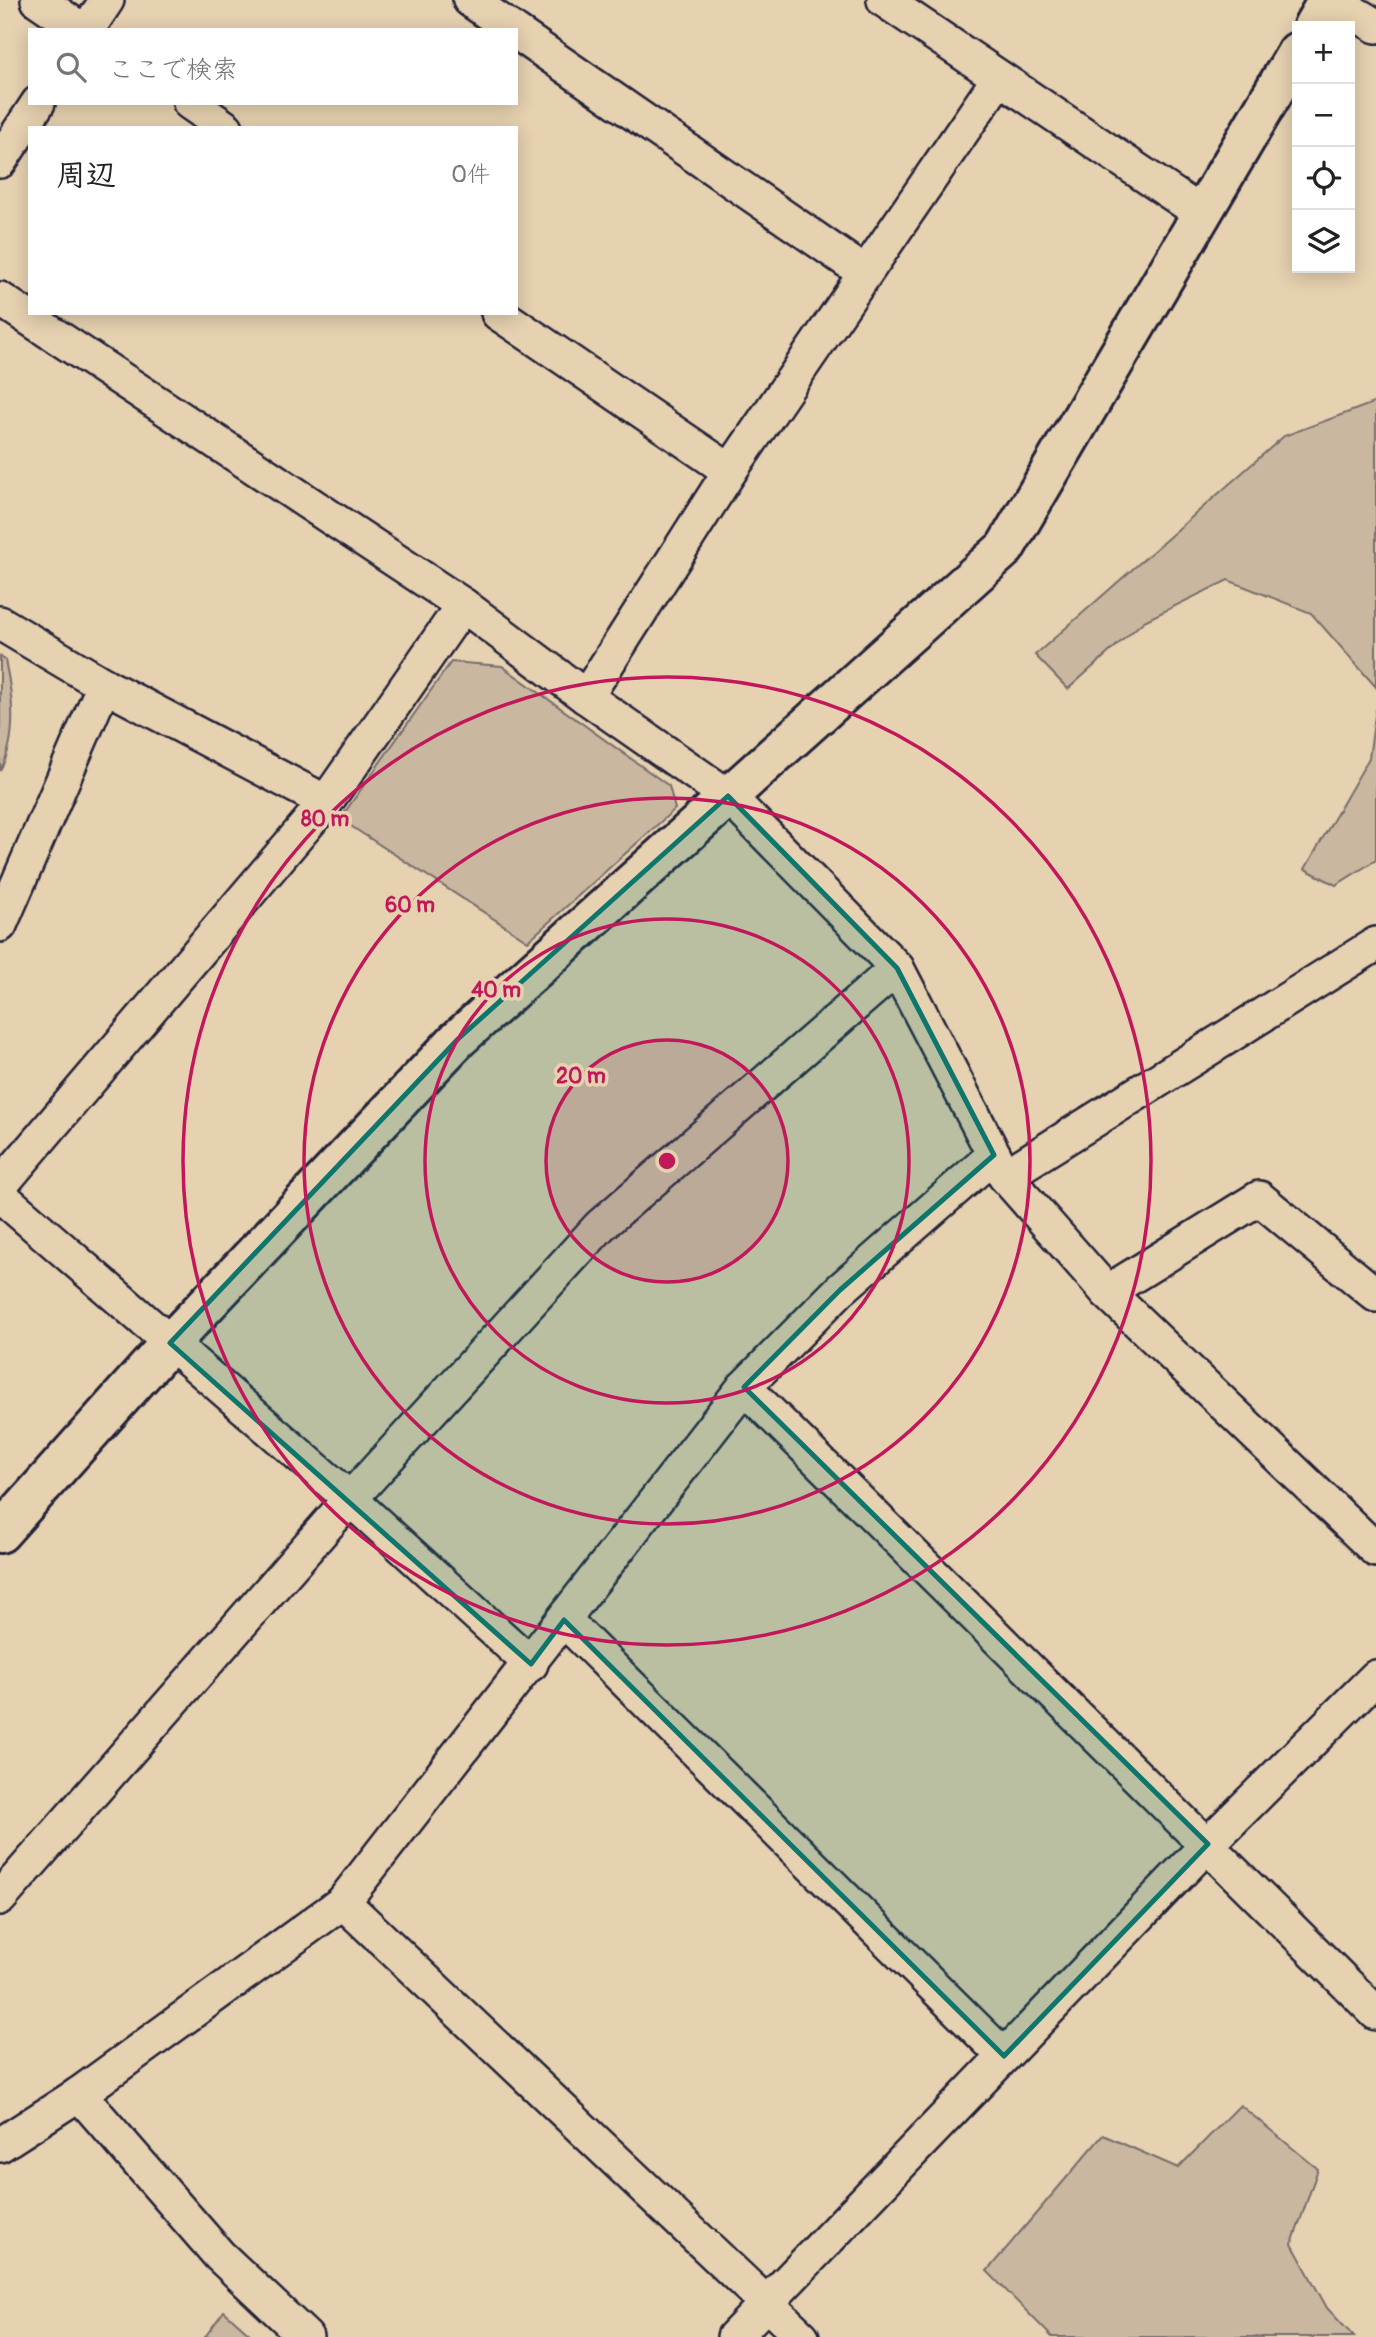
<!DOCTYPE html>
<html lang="ja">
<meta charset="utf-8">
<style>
body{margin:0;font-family:Pangolin,"Klee One",sans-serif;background:#f2f2f2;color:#222}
.controls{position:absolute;right:21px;top:21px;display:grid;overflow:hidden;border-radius:0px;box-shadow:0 4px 18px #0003}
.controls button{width:63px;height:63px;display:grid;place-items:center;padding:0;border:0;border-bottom:2px solid #e0e0e0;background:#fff;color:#222;font:35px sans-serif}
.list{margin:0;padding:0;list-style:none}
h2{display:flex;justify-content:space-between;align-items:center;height:91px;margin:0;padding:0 28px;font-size:30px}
h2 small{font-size:23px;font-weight:400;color:#767676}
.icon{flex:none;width:38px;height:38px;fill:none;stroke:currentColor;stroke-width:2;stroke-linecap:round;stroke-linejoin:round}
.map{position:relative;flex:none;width:1376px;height:2337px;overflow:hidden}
.search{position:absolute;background:#fff;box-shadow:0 4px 18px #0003;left:28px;top:28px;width:490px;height:77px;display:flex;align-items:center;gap:18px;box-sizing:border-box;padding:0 24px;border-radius:0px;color:#767676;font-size:26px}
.panel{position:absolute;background:#fff;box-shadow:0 4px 18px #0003;left:28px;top:126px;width:490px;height:189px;border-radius:0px}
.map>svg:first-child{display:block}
.green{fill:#c9b89f;stroke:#766d6d;stroke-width:2}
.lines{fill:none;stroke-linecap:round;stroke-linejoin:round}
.street-casing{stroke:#22223b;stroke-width:38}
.secondary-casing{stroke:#22223b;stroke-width:44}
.street{stroke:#e6d1b0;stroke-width:33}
.secondary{stroke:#e6d1b0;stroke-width:38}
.marked{fill:#0f766e;fill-opacity:0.2;stroke:#0f766e;stroke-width:5;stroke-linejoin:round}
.ring{fill:none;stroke:#c2185b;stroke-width:3.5}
.centre{fill:#c2185b;stroke:#e6d1b0;stroke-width:3.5}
.ring-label{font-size:21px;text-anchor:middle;font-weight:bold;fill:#c2185b;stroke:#e6d1b0;stroke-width:7;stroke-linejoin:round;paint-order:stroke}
</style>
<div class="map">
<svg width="1376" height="2337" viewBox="0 0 1376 2337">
<rect width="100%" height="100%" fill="#e6d1b0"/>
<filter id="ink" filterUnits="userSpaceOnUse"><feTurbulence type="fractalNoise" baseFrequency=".0143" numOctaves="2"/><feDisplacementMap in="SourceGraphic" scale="14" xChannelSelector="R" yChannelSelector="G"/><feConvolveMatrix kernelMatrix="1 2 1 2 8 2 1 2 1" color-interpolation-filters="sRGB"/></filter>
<g filter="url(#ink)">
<!-- green -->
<g class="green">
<polygon points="1376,402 1376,687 1311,613 1228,580 1144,621 1068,689 1035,655 1284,436"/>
<path d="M0,656L5,660C13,697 18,737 0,771Z"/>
<polygon points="451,662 502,666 669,786 675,809 528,941 340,819"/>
<polygon points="1376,709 1376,860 1336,885 1305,869 1369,758"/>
<polygon points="1240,2105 1318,2169 1292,2244 1327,2308 1354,2337 1052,2337 987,2271 1103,2135 1178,2168"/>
<polygon points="224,2311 253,2337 205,2337"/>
</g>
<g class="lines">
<defs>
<g id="street">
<polyline points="38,0 82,30"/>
<polyline points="470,0 513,30"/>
<polyline points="884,0 1201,213"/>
<polyline points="1332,0 1376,26"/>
<polyline points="87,30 107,0"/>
<polyline points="516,32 865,273"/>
<polyline points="190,103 226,128"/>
<polyline points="0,161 38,103"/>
<polyline points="0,299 463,605 586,697 728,796 897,968 1005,1176 1107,1292 1376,1550"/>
<polyline points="498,313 730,471"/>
<polyline points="0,623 104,685 326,802"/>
<polyline points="586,697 730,471 999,78"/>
<polyline points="0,925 104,685"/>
<polyline points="1005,1176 1376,944"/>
<polyline points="0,1186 326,802 463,605"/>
<polyline points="0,1195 350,1499 531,1664"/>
<polyline points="1107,1292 1259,1198 1376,1295"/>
<polyline points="744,1387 1376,2013"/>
<polyline points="564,1620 1004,2056"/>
<polyline points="0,1898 350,1499 600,1226 897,968"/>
<polyline points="343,1902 802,2337"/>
<polyline points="79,2094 219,2255 306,2337"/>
<polyline points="0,2145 79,2094 343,1902 744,1387 840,1290 994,1155"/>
<polyline points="734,2337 1208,1844 1376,1677"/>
</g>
<g id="secondary">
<polyline points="1313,26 1328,0"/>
<polyline points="0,1533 170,1343 458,1039 1005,548 1297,52"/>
</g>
</defs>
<!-- street casing -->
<use href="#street" class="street-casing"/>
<!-- secondary casing -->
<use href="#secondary" class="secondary-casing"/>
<!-- street -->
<use href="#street" class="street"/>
<!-- secondary -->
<use href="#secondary" class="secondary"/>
</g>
</g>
<!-- marked area -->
<path class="marked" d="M728,796L897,968L994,1155L840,1290L744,1387L1208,1844L1004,2056L564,1620L531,1664L170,1343L458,1039Z"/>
<!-- distance rings -->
<circle cx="667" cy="1161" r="121" fill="#c2185b" fill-opacity=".12"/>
<g class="ring">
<circle cx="667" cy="1161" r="121"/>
<circle cx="667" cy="1161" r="242"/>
<circle cx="667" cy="1161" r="363"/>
<circle cx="667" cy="1161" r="484"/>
</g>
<circle cx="667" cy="1161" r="10" class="centre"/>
<g class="ring-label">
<text x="325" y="826">80 m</text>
<text x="410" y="912">60 m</text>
<text x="496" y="997">40 m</text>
<text x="581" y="1083">20 m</text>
</g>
</svg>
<div class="controls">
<button>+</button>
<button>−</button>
<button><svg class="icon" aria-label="locate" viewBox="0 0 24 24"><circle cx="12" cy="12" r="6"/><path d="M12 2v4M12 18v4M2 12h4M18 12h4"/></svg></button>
<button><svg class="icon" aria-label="layers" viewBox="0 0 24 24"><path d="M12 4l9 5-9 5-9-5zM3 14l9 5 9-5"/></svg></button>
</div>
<div class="search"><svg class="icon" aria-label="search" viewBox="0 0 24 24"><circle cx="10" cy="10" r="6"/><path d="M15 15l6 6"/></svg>ここで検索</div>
<section class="panel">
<h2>周辺<small>0件</small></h2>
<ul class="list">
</ul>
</section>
</div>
